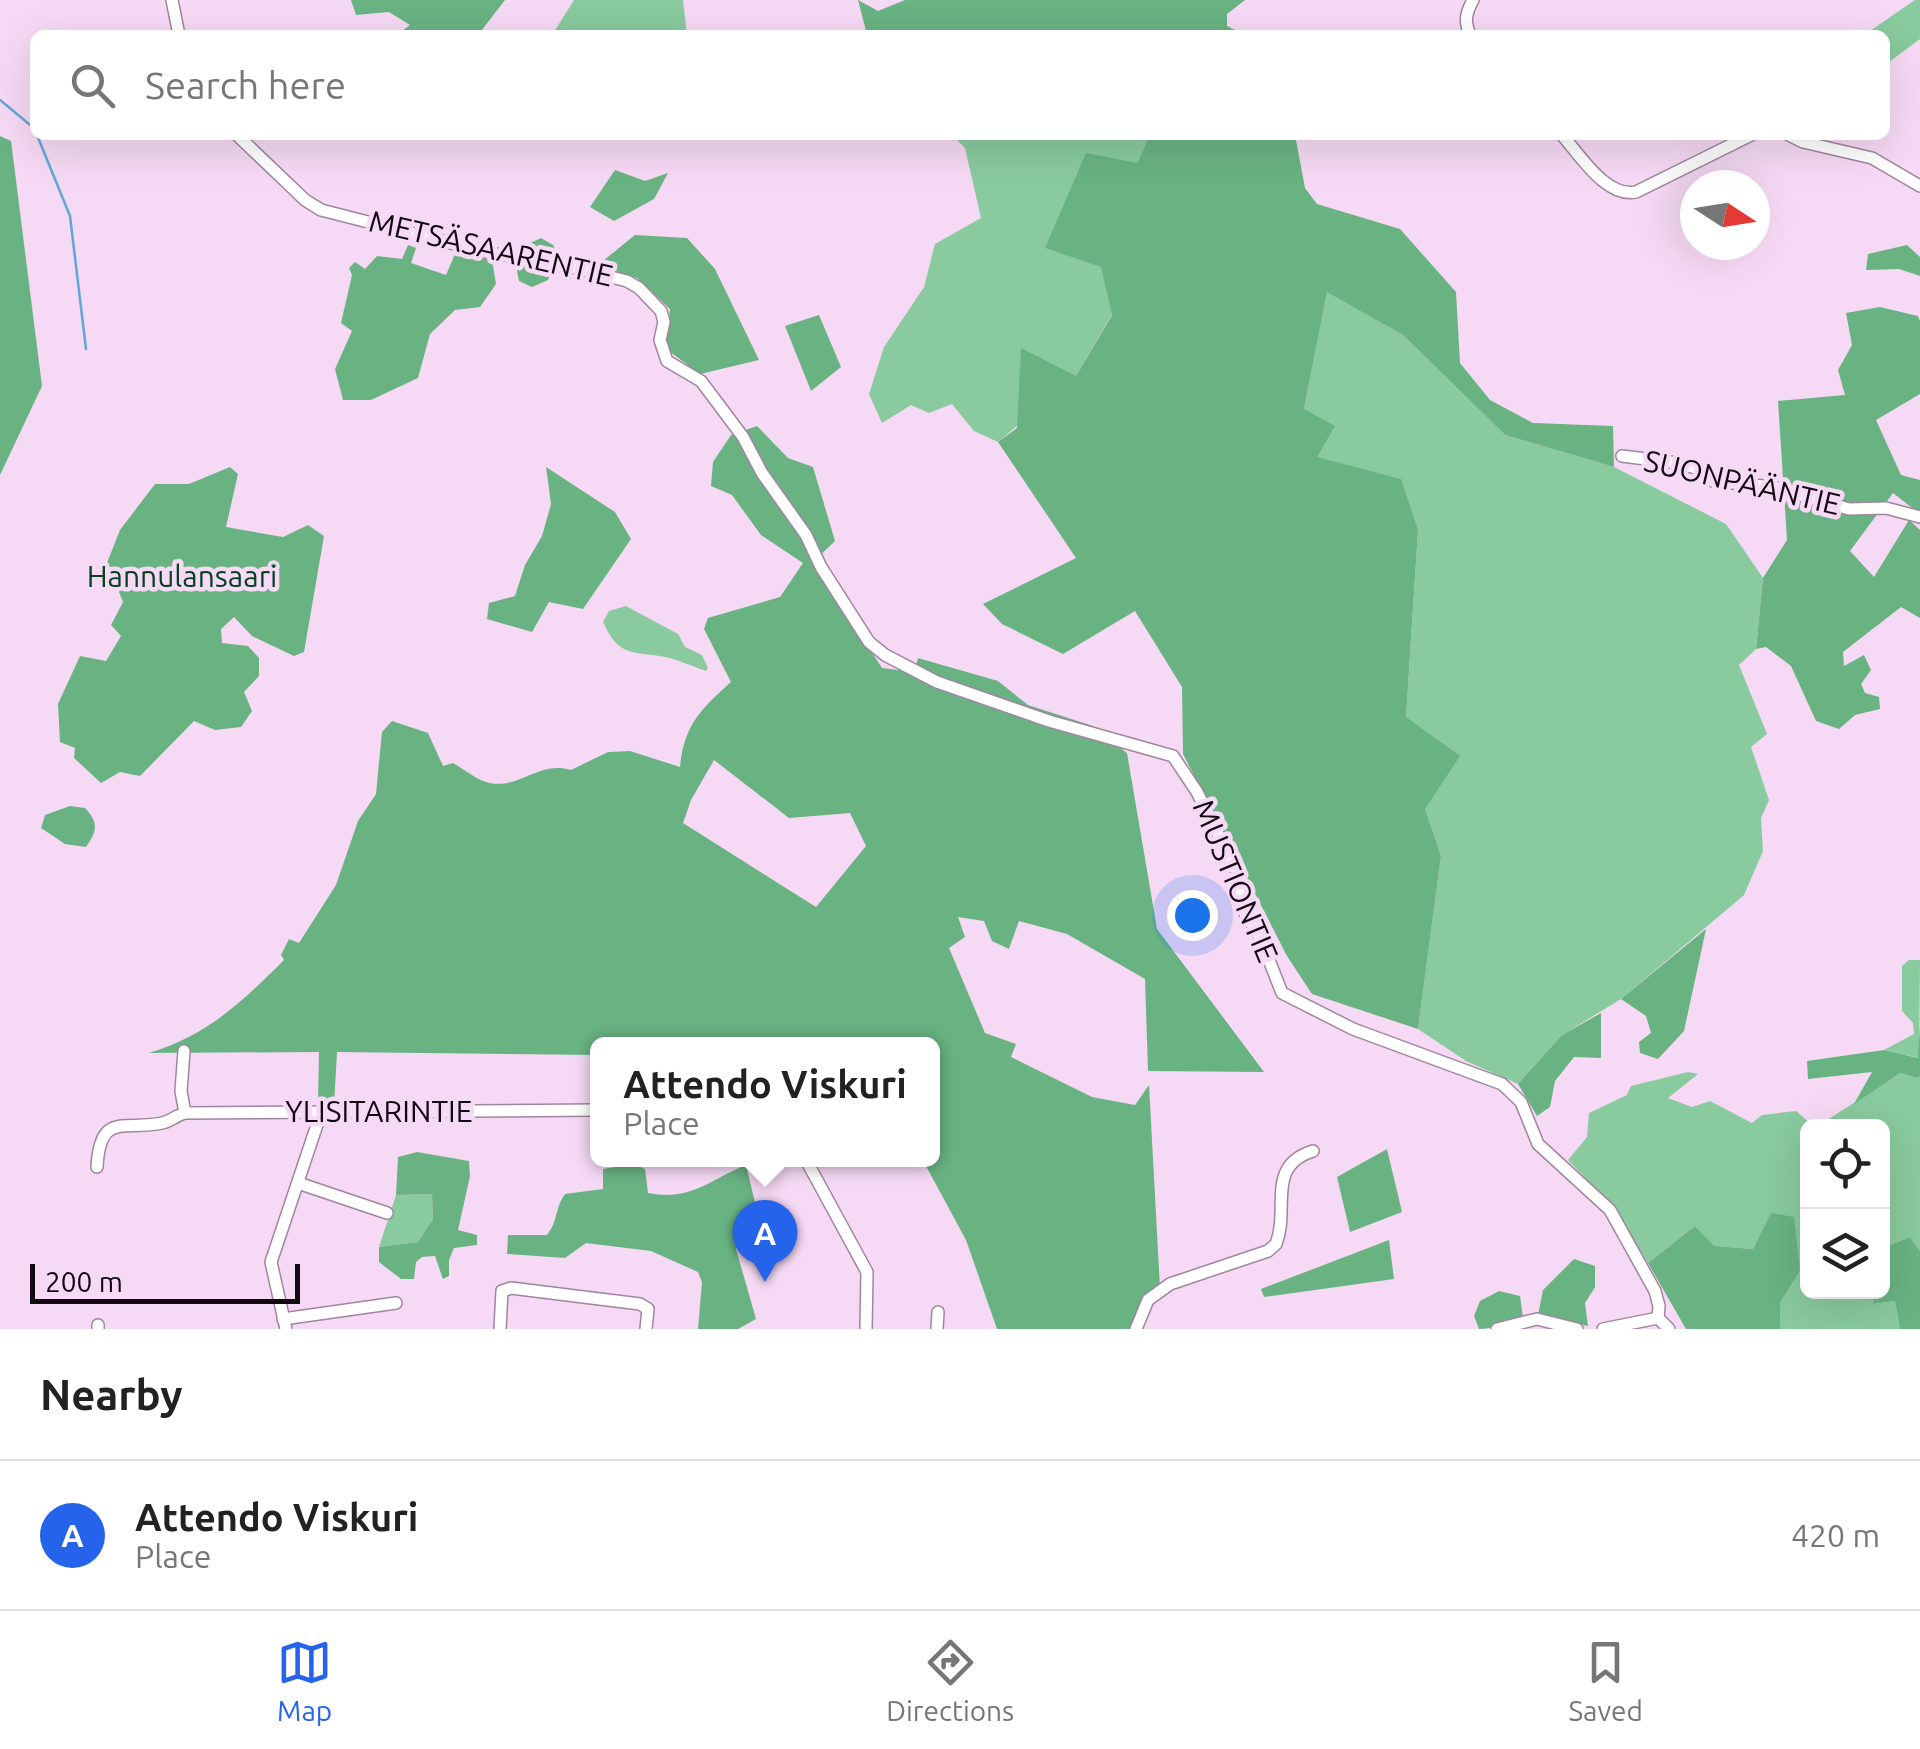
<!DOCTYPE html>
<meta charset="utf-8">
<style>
body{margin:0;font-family:Ubuntu,sans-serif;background:#f6f6f6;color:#222}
.controls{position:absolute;right:30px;bottom:30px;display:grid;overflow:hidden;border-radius:15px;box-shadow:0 10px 40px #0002}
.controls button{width:90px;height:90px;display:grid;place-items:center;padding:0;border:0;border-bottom:2px solid #e0e0e0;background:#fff;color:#222;font:50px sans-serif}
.compass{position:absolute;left:1680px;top:170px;width:90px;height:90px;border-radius:50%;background:#fff;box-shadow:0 10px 40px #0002;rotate:102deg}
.scale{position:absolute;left:30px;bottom:25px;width:270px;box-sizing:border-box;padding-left:10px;border:5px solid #120912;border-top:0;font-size:28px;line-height:35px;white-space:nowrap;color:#120912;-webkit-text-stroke:8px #f6d9f4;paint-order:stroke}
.you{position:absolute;left:1192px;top:915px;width:35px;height:35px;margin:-25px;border:8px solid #fff;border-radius:50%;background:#1a73e8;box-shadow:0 0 0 15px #1a73e833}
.badge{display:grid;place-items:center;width:65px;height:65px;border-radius:50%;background:#2563eb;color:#fff;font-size:32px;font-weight:700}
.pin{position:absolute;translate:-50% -82px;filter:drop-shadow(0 2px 5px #0008)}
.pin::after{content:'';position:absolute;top:52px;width:35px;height:30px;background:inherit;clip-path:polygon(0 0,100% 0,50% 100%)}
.popup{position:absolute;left:590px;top:1037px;width:350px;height:130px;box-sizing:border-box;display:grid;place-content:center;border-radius:15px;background:#fff;filter:drop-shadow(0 2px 8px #0005);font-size:32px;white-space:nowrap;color:#767676}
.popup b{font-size:38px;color:#222}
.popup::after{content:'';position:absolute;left:50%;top:100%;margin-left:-20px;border:20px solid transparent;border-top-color:#fff}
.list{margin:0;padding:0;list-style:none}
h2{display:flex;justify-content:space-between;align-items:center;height:130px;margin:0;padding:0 40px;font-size:42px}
h2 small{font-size:32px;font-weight:400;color:#767676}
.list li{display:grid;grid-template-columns:65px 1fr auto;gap:30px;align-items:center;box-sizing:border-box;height:150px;padding:0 40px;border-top:2px solid #e0e0e0}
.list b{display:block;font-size:38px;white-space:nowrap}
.list p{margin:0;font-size:32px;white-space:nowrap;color:#767676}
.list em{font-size:32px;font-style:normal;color:#767676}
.icon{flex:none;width:55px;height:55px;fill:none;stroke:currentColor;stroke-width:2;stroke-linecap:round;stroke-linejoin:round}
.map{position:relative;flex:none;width:1920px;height:1329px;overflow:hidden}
.search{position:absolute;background:#fff;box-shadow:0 10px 40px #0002;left:30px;right:30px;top:30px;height:110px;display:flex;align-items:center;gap:25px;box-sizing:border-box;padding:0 35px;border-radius:15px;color:#767676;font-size:38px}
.sheet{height:280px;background:#fff}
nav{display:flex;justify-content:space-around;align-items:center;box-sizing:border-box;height:140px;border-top:2px solid #e0e0e0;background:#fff;font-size:28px;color:#767676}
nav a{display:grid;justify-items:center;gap:5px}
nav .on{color:#2563eb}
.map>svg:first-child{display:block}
.green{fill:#89ca9e}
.forest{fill:#69b382;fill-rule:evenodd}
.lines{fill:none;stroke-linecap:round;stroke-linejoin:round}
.stream{stroke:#60a7d9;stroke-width:2.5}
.minor-casing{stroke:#a0859e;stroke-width:14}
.minor{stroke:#fff;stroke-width:11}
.labels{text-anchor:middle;stroke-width:9;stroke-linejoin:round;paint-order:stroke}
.street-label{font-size:30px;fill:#120912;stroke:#f6d9f4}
.park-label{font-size:30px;fill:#054121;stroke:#f6d9f4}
</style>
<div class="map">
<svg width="1920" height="1329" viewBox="0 0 1920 1329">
<rect width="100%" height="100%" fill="#f6d9f4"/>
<!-- green -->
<g class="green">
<polygon points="574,0 683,0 687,35 552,35"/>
<polygon points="1915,0 1920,0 1920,39 1885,65 1885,35 1864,35"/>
<polygon points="952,135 1150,135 1137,163 1046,248 1102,267 1112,314 1076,376 998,442 974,431 952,404 929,413 911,405 882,423 869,394 884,347 924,287 935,244 981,218 965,148"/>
<polygon points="1327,291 1403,335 1505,435 1614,467 1726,524 1763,578 1756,649 1739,665 1767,734 1751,747 1769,800 1761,818 1763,851 1744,895 1621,999 1562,1035 1518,1084 1466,1061 1418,1029 1441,856 1425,809 1406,718 1418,530 1317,457 1304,409"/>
<path d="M626,606L678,634L685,647L702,655L708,668L706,671C691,666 675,658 660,656C628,652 618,654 603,622L609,611Z"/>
<polygon points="1909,960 1920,960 1919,1058 1884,1050 1914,1034 1913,1023 1902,1011 1902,966"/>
<polygon points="1688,1072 1698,1074 1668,1098 1692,1107 1710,1101 1752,1123 1762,1115 1796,1111 1813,1126 1808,1126 1808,1292 1872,1292 1875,1304 1895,1301 1900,1329 1780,1329 1780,1303 1800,1271 1771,1214 1753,1249 1713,1246 1695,1226 1648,1263 1611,1204 1568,1160 1587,1137 1589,1113 1627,1095 1631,1086"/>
<polygon points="1900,1073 1917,1078 1920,1076 1920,1251 1910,1237 1883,1248 1882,1126 1818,1126"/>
<polygon points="432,1194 433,1219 418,1242 379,1247 396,1195"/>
</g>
<!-- forest -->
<g class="forest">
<polygon points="351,0 505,0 478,35 397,35 410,25 389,12 356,15"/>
<polygon points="858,0 878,11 905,0 1245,0 1227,14 1227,26 1245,35 867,35"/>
<polygon points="1150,135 1295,135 1305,188 1317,204 1400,229 1456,292 1460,363 1490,400 1533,423 1613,426 1614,467 1505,435 1403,335 1327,292 1304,409 1335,426 1317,457 1401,479 1418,530 1406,717 1460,756 1425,809 1441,856 1418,1029 1312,994 1287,956 1183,754 1182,687 1135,611 1063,654 1002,624 983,604 1076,558 998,442 1017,428 1021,348 1076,376 1112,315 1101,267 1045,248 1086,153 1137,163"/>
<polygon points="0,136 11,141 42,386 0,475"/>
<polygon points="615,170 645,181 668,173 654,199 614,221 590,207"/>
<polygon points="635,235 687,238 715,269 759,360 700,374 666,349 670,309 637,278 598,265"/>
<polygon points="541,238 553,245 558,257 548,280 532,287 519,281 515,261 528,244"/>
<polygon points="408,245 416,248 411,263 446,275 455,254 492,260 496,284 480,307 455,310 430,334 418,378 371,400 343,400 335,369 352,331 341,323 352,275 349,268 355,262 365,269 377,256 402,259"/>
<polygon points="1907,245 1920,257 1920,276 1899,269 1866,270 1868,254"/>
<polygon points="1880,307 1918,316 1920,321 1920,394 1876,420 1901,475 1920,480 1920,514 1893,493 1850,551 1874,577 1909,520 1920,530 1920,618 1901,607 1843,652 1844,666 1864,655 1871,670 1861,684 1865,693 1879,697 1880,709 1855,715 1839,729 1816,721 1791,666 1766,647 1756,649 1763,578 1787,540 1778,401 1845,395 1838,370 1852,345 1846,313"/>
<polygon points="819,315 841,367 811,391 785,326"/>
<path d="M757,426L788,458L813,467L835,541L813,562L882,668L914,672L918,658L998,681L1028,705L1093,726L1127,753L1157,929L1264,1072L1148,1071L1145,979L1067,934L1019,921L1009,949L992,941L984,921L958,917L965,937L949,948L985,1033L1016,1044L1011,1057L1092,1097L1135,1105L1149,1085L1160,1288L1133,1329H997L966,1240L926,1166L925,1160H932V1044H598L597,1055L337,1052L334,1105L318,1104L319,1052L149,1053C208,1035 242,1002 284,960L281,955L289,939L299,943L336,885L358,821L376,794L382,732L392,721L428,733L443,766L453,763C464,769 478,781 490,783C519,789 540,760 571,770L608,752L630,751L680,767C684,725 701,709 731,682L704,629L708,618L780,597L803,563L761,535L732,495L711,486L713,462L731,435ZM714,760L789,818L850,813L866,846L816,907L683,823L691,800Z"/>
<polygon points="230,467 238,474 226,527 283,537 308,525 324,536 304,652 294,656 252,636 234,617 221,629 222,643 248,646 259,658 259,676 244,692 252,711 241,727 215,730 194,721 140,776 120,772 101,783 74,758 75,748 60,742 58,704 80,656 106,661 121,636 111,625 123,602 117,587 103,573 120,530 155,484 189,484"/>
<polygon points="546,467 615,512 631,539 583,609 549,602 532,632 487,619 489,603 515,596 525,565 542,536 551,504"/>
<path d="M70,806L85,808C99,823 97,831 86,847L65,844L41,828L45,815Z"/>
<polygon points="1706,929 1684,1031 1658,1059 1640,1053 1639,1042 1651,1033 1646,1016 1621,999"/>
<polygon points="1601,1013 1601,1058 1574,1057 1555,1081 1550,1107 1537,1116 1518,1084 1562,1035"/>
<polygon points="1920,1024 1920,1076 1917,1078 1900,1073 1854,1104 1872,1072 1808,1079 1807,1061 1884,1050 1918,1058"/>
<polygon points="1387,1149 1402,1212 1350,1232 1337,1177"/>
<polygon points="417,1152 469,1161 470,1176 458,1230 477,1235 477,1245 454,1248 449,1260 449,1276 443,1279 435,1256 422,1257 416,1262 414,1279 401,1279 379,1262 379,1247 418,1242 433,1219 432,1194 396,1195 398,1157"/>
<path d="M634,1164L645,1169L648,1193C692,1201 707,1181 746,1165L758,1215L736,1249L756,1319L738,1329H698L702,1282L698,1272L651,1251L586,1243L565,1258L507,1254L508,1235H547C558,1222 555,1207 565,1194L603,1189V1169Z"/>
<polygon points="1771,1213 1794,1217 1800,1271 1780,1303 1780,1329 1686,1329 1648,1263 1695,1226 1714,1246 1753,1249"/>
<polygon points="1910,1237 1920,1251 1920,1329 1900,1329 1895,1301 1874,1304 1872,1292 1882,1292 1883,1248"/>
<polygon points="1389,1240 1394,1279 1264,1297 1261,1289"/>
<polygon points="1574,1259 1595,1266 1595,1287 1585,1303 1588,1326 1538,1315 1543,1290"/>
<path d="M1499,1291L1520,1296L1523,1318C1508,1321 1493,1329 1479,1329L1474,1316L1480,1301Z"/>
</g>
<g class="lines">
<!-- stream -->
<g class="stream">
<polyline points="0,100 35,129"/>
<polyline points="37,135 70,216 86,349"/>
</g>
<defs>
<g id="minor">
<polyline points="172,0 179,35"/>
<path d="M1470,35C1464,21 1466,13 1473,0"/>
<polyline points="237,135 305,200 321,210 494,254 527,256 627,281 639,288 661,311 664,322 660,340 667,361 701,381 743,437 762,473 806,535 821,567 869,642 885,655 937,682 1049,721 1173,756 1197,792 1238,874 1241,907 1260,937 1282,993 1353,1029 1502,1084 1521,1102 1538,1144 1610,1210 1655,1291 1659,1306 1658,1318"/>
<path d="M1562,135C1580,155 1606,198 1636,192L1751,135"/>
<polyline points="1789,135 1803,142 1872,158 1920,186"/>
<polyline points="1622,456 1678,463 1699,469 1713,481 1773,487 1849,509 1886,508 1920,517"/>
<polyline points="184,1051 181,1091 185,1113"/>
<polyline points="806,1160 867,1272 866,1329"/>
<path d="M97,1167C100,1111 124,1131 162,1123C169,1122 177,1115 185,1113L598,1110"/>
<polyline points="298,1183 387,1213"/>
<polyline points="1658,1318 1669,1329"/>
<polyline points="283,1319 396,1303"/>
<polyline points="98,1329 98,1325"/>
<polyline points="286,1329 271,1262 321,1113"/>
<polyline points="500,1329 502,1291 511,1288 640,1304 648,1309 646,1329"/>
<polyline points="937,1329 938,1312"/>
<path d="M1136,1329L1148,1300L1170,1284L1268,1251L1276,1244C1290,1208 1265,1166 1313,1151"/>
<polyline points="1497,1329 1537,1319 1577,1329"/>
<polyline points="1603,1329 1658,1318"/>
</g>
</defs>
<!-- minor casing -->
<use href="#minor" class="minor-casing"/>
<!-- minor -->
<use href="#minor" class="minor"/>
</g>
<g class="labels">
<!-- street labels -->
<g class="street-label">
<text transform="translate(491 249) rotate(13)" y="10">METSÄSAARENTIE</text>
<text transform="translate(1742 483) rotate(13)" y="10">SUONPÄÄNTIE</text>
<text transform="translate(1235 881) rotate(67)" y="10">MUSTIONTIE</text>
<text x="379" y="1122">YLISITARINTIE</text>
</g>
<!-- park labels -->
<g class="park-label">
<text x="182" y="587">Hannulansaari</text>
</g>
</g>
</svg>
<div class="controls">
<button><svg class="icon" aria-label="locate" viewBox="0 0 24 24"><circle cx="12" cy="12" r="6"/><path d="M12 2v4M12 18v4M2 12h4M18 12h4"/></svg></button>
<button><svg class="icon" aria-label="layers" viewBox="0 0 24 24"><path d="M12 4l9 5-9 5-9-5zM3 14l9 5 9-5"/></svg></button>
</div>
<svg class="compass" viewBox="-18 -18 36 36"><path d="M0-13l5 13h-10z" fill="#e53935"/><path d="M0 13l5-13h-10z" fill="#767676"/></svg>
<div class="scale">200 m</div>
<div class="you"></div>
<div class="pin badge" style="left:765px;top:1282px">A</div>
<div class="popup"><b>Attendo Viskuri</b>Place</div>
<div class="search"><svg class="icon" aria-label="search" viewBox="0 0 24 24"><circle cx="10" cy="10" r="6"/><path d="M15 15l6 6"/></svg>Search here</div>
</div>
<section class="sheet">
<h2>Nearby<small></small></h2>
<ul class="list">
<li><span class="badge">A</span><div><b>Attendo Viskuri</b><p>Place</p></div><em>420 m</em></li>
</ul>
</section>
<nav>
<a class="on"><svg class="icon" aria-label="map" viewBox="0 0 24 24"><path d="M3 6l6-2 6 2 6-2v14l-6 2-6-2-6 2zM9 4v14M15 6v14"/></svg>Map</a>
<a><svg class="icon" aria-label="directions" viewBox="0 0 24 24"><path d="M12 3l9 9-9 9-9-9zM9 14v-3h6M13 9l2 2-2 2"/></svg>Directions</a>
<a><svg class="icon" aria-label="saved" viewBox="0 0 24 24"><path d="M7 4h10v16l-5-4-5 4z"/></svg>Saved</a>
</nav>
